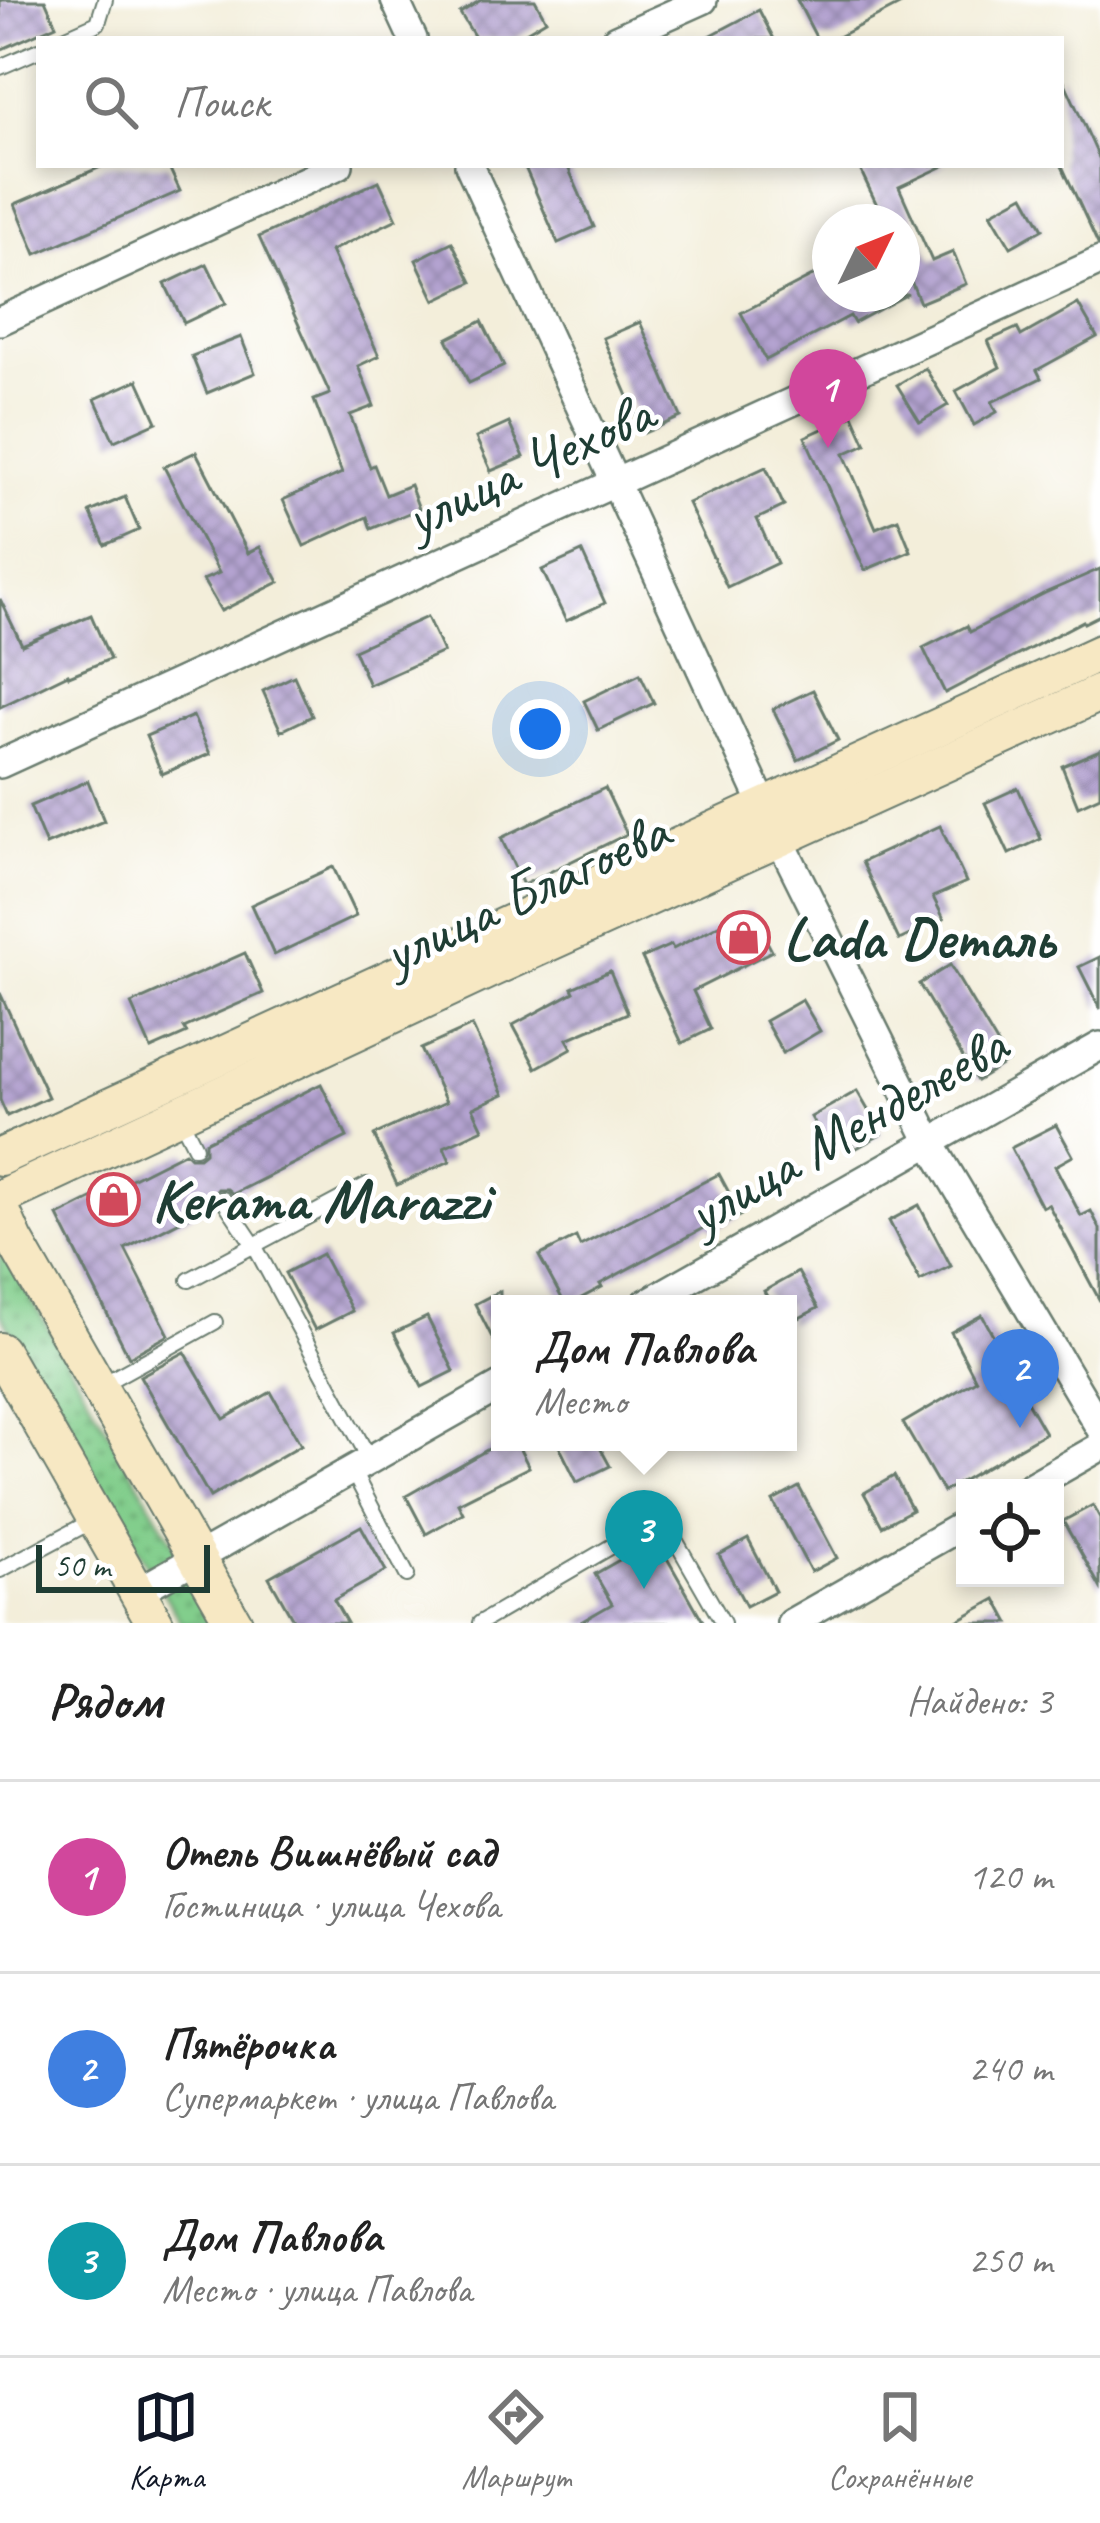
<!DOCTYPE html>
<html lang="ru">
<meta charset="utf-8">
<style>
body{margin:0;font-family:Caveat,sans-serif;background:#f2f2f2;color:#222}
.controls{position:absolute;right:36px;bottom:36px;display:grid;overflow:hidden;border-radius:0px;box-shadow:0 6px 18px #0003}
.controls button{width:108px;height:108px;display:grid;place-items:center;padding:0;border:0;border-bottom:3px solid #e0e0e0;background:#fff;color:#222;font:60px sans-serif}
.compass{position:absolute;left:812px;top:204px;width:108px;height:108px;border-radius:50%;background:#fff;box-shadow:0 6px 18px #0003;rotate:47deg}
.scale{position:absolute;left:36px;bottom:30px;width:174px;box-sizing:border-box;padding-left:12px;border:6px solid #1f3d34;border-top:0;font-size:33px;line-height:42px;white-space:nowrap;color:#1f3d34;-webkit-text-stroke:9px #fff;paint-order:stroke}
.you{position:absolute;left:540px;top:729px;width:42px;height:42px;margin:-30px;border:9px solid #fff;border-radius:50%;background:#1a73e8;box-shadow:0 0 0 18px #1a73e833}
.badge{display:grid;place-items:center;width:78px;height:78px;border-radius:50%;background:#111827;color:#fff;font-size:39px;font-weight:700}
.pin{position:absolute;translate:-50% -99px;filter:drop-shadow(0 3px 6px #0008)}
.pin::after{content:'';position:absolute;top:63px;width:42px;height:36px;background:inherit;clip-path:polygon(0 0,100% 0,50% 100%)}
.popup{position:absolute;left:491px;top:1295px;width:306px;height:156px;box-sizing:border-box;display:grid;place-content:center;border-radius:0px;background:#fff;filter:drop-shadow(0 3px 9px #0005);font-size:39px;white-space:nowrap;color:#767676}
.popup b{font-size:45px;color:#222}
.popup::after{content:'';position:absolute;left:50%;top:100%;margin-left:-24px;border:24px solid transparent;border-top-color:#fff}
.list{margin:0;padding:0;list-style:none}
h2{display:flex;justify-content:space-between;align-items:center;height:156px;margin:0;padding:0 48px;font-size:51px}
h2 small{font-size:39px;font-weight:400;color:#767676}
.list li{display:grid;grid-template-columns:78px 1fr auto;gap:36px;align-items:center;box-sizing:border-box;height:192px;padding:0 48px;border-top:3px solid #e0e0e0}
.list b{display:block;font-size:45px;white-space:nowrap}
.list p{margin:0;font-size:39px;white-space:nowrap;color:#767676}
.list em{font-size:39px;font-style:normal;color:#767676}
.icon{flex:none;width:66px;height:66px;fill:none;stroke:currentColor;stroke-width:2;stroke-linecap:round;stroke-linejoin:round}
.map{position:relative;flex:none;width:1100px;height:1623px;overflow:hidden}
.search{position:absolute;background:#fff;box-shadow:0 6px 18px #0003;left:36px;right:36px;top:36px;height:132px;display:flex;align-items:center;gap:30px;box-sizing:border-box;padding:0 42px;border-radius:0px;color:#767676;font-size:45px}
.sheet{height:732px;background:#fff}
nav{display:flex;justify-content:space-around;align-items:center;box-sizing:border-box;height:168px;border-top:3px solid #e0e0e0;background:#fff;font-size:33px;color:#767676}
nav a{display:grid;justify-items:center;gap:6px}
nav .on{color:#111827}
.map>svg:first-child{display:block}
.park{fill:url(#park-dots);stroke:#508660;stroke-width:3}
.building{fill:url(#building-cross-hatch)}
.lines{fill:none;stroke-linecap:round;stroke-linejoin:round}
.lane-casing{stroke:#697b6e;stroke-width:18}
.street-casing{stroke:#697b6e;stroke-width:32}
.secondary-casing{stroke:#697b6e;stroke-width:40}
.lane{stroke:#fff;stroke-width:14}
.street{stroke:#fff;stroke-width:27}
.secondary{stroke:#f7e8c3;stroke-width:36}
.labels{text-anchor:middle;stroke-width:9;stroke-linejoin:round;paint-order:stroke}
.street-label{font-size:60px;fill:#1f3d34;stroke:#fff}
.poi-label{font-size:60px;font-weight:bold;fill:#1f3d34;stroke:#fff;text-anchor:start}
</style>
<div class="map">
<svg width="1100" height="1623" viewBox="0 0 1100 1623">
<defs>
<pattern id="park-dots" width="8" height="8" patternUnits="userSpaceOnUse" patternTransform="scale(3)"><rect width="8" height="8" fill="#82ce8c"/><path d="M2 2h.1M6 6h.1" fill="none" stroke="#6aa873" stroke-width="1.8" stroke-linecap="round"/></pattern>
<pattern id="building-cross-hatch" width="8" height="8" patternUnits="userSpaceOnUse" patternTransform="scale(3)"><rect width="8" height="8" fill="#b4a3d0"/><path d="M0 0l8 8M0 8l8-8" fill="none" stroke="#9286aa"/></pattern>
</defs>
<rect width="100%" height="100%" fill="#fff"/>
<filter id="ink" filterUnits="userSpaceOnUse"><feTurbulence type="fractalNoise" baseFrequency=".00833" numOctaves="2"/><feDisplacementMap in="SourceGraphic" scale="24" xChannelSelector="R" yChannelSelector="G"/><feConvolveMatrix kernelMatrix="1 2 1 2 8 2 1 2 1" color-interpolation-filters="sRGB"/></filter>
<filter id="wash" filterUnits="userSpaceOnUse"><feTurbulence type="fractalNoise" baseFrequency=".004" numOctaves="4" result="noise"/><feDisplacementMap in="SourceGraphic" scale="48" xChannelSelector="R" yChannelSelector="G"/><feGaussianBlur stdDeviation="2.7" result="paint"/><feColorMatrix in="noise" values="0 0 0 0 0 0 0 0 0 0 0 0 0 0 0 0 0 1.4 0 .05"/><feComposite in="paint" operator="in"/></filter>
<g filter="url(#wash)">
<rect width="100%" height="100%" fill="#f3eeda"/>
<!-- park -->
<polygon class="park" points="0,1245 220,1623 181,1623 0,1313"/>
<g id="blocks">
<!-- building -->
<g class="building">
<polygon points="0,0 45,0 56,25 0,50"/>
<polygon points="481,0 535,0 546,20 514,39 476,39 460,13"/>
<polygon points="797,0 909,0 834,39 817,39"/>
<polygon points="759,10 774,39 704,39"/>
<polygon points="1061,74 1100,160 1100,243 1098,244 1061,164"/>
<polygon points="105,165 168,165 180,191 36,254 15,204"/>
<polygon points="524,165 567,165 594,227 558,243"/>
<polygon points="858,165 946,165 899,187 932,261 953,252 966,284 920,303 902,259 902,222 885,222"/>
<polygon points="379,181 397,219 331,251 379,356 358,366 374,406 350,415 370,467 374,465 386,495 410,485 419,509 371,529 367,517 304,546 283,500 342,473 314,400 330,394 259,237"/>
<polygon points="1024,195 1043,229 1011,247 991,213"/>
<polygon points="452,242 472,282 435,300 416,260"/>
<polygon points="207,264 226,303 184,323 165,284"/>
<polygon points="830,267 830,294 908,294 854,323 850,316 766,360 741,313"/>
<polygon points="1078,304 1097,337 1037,370 1041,378 992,402 997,412 974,425 956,391 1000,367 988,341 1017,328 1021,336"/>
<polygon points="482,321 504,366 469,383 447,339"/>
<polygon points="640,322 681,417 644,433 603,338"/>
<polygon points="241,337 255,373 207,393 192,356"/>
<polygon points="925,368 948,405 920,422 897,385"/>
<polygon points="138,380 157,422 114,441 95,399"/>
<polygon points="853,415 866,444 844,454 876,528 898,519 911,551 865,570 805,437"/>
<polygon points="509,423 524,457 491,471 476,438"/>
<polygon points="196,452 248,553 260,547 279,582 221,611 203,580 219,573 164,467"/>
<polygon points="766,467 784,506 757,519 777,563 727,587 688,503"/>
<polygon points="125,497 139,530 105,545 90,512"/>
<polygon points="582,552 605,603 566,621 542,570"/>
<polygon points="1100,569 1100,615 1084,623 1083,621 945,693 923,648 967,626 970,632 1045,593"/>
<polygon points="0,599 22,645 91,615 110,659 69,676 68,674 0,707"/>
<polygon points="427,617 443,652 369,685 354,650"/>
<polygon points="640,674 654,703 598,730 584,701"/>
<polygon points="294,676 312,716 281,731 263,691"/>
<polygon points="813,690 838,740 798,760 773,709"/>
<polygon points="193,716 210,754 162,774 146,736"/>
<polygon points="1100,750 1100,796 1078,806 1062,766"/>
<polygon points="88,781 104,821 46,845 30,806"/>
<polygon points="605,788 627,834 523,885 501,838"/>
<polygon points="1018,788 1041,839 1009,854 985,803"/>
<polygon points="940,826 966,882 933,897 944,919 899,940 862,862"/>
<polygon points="333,867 356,916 274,955 251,905"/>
<polygon points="750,909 772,951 693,991 711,1029 682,1043 642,958 671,945 673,949"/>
<polygon points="245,953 263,993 184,1028 187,1033 151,1049 131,1004"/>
<polygon points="1100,957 1100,1009 1079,967"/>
<polygon points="950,965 1008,1062 977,1081 919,984"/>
<polygon points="610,971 628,1013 567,1039 572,1048 536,1068 513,1025 574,992 572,988"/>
<polygon points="0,993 48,1097 7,1116 0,1100"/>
<polygon points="802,1000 820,1031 783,1053 765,1021"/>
<polygon points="472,1026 504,1094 473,1108 483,1129 444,1147 450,1161 397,1185 374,1135 446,1102 421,1049"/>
<polygon points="321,1084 347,1137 233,1194 227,1189 218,1189 213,1195 213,1204 125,1249 169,1335 129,1357 58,1216 185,1152 190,1157 199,1157 205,1152 205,1142"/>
<polygon points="857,1091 882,1134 855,1149 844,1130 825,1141 811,1117"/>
<polygon points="1056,1125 1073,1156 1055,1166 1081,1216 1091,1211 1100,1229 1100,1301 1048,1204 1042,1207 1011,1148"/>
<polygon points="719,1174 741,1215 713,1231 709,1225 600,1284 602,1287 570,1304 565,1304 539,1256 576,1237 580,1246"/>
<polygon points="919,1205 951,1266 920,1281 889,1221"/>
<polygon points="322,1254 352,1311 315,1330 285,1273"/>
<polygon points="798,1272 818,1308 788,1324 788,1304 771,1304 764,1291"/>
<polygon points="500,1291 500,1353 475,1304"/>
<polygon points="982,1315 1003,1353 1000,1355 1045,1433 943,1492 903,1423 976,1380 951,1332"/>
<polygon points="427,1317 454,1371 422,1387 394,1333"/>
<polygon points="185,1352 224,1419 271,1392 301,1445 210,1497 140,1376"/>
<polygon points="501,1442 516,1442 529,1467 458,1503 463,1513 426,1534 406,1496"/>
<polygon points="557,1442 597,1442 610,1466 577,1482"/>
<polygon points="894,1476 912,1510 882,1526 864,1493"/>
<polygon points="799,1487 837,1558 811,1572 773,1501"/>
<polygon points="1093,1505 1100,1518 1100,1587 1063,1521"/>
<polygon points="361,1526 386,1571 334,1600 347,1623 295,1623 269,1577"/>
<polygon points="656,1539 704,1623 579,1623 612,1604 595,1574"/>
<polygon points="748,1539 775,1591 746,1606 719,1555"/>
<polygon points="996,1599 1009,1623 953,1623"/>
</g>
</g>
</g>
<g filter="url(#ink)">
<use href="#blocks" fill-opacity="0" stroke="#697b6e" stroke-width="3"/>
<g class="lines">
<defs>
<g id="lane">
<polyline points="62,39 98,23 105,0"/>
<polyline points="0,67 39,50"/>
<polyline points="181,1119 195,1147"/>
<polyline points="223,1199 254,1245 370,1460"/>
<polyline points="189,1280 367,1185"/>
<polyline points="103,1384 215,1322"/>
<polyline points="352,1470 407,1575"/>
<polyline points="0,1570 92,1521"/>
<polyline points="480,1623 662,1517 723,1623"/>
</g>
<g id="street">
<polyline points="395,0 413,39"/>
<polyline points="616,39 703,0"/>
<polyline points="469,165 764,806"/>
<polyline points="0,321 339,165"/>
<polyline points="0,764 1100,261"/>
<polyline points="779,838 930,1142 1100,1428"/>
<polyline points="645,1304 1100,1046"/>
<polyline points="1028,1488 1100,1447"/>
<polyline points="137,1592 500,1386"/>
<polyline points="791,1623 965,1524"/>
</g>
<g id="secondary">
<polyline points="0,1157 1100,653"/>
<polyline points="0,1198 493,968 1100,693"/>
<polyline points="0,1207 15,1241 234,1623"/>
<polyline points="0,1351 155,1623"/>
</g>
</defs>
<!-- lane casing -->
<use href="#lane" class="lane-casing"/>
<!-- street casing -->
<use href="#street" class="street-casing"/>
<!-- secondary casing -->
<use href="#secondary" class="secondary-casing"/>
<!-- lane -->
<use href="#lane" class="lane"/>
<!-- street -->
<use href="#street" class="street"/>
<!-- secondary -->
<use href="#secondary" class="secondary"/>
</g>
</g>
<!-- icons -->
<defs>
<symbol id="shop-ring" viewBox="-11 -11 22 22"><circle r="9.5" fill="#fff" stroke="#d1495b" stroke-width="1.5"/><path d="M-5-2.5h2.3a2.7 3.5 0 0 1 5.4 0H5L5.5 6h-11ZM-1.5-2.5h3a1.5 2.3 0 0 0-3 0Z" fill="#d1495b"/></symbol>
</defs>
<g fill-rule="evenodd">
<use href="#shop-ring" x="714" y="908" width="59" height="59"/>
<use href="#shop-ring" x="84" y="1170" width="59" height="59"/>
</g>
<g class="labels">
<!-- street labels -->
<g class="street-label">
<text transform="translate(528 464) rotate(-25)" y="21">улица Чехова</text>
<text transform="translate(525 891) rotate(-25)" y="21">улица Благоева</text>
<text transform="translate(846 1128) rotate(-30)" y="21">улица Менделеева</text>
</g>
<!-- poi labels -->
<g class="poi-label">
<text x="783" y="958">Lada Dеталь</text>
<text x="152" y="1220">Kerama Marazzi</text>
</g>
</g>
</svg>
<div class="controls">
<button><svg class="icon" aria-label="locate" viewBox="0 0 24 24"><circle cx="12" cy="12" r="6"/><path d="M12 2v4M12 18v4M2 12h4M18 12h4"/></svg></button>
</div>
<svg class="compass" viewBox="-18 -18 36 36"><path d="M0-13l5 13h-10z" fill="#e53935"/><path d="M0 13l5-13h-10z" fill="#767676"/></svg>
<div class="scale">50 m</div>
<div class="you"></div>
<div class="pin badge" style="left:828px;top:448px;background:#d1479c">1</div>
<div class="pin badge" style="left:1020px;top:1428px;background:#3f7fe0">2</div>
<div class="pin badge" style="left:644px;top:1589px;background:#0f9aa8">3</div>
<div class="popup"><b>Дом Павлова</b>Место</div>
<div class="search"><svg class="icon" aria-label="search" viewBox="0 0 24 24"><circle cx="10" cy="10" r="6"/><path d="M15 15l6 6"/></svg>Поиск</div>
</div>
<section class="sheet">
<h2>Рядом<small>Найдено: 3</small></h2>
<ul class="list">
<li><span class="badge" style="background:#d1479c">1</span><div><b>Отель Вишнёвый сад</b><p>Гостиница · улица Чехова</p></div><em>120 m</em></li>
<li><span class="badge" style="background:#3f7fe0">2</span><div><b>Пятёрочка</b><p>Супермаркет · улица Павлова</p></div><em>240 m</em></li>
<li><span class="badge" style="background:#0f9aa8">3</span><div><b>Дом Павлова</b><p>Место · улица Павлова</p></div><em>250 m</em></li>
</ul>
</section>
<nav>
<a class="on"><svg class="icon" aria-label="map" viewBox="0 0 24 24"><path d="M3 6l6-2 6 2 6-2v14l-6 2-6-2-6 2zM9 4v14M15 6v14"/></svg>Карта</a>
<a><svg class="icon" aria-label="directions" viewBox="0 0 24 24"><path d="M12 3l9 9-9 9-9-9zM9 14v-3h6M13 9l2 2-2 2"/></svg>Маршрут</a>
<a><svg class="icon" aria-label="saved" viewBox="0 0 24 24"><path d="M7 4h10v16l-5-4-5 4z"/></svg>Сохранённые</a>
</nav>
